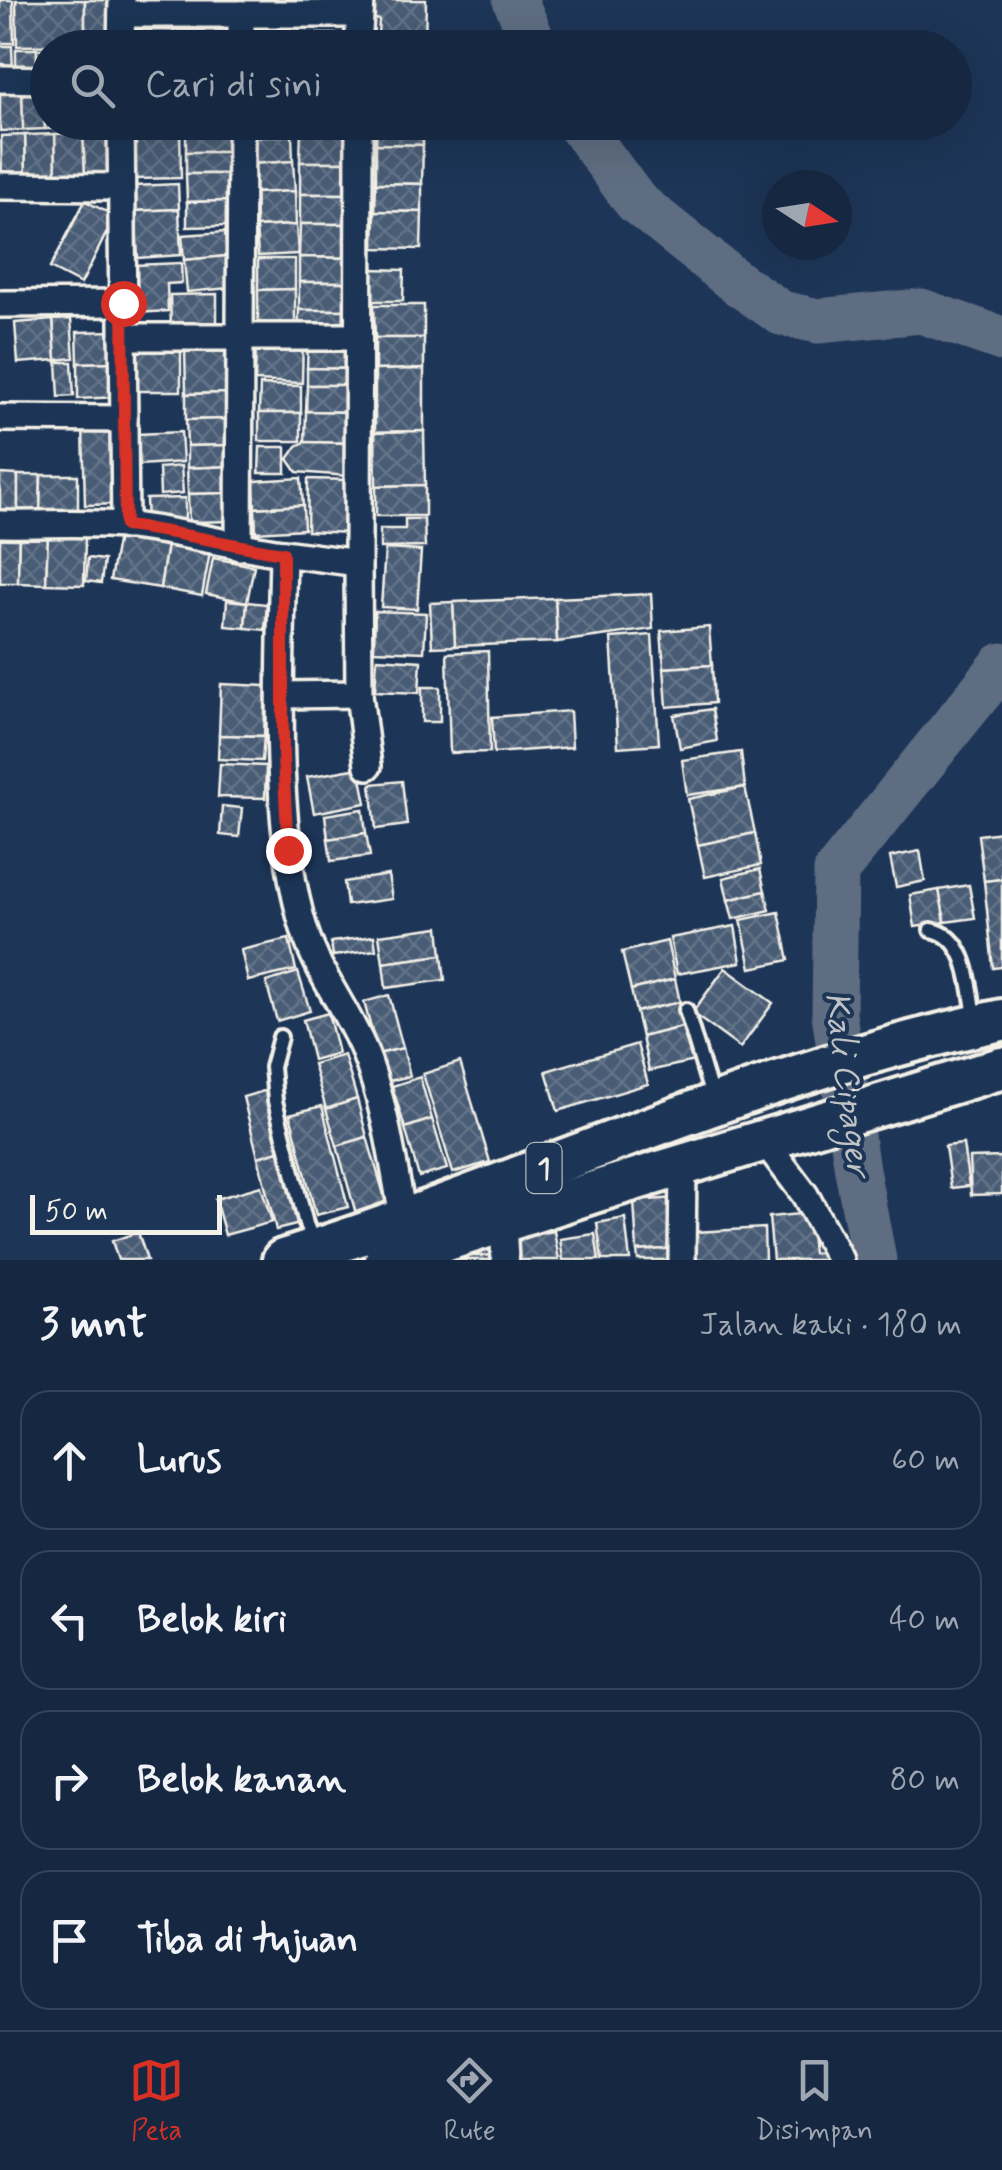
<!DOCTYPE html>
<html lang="id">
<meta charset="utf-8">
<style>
body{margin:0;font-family:Mynerve,sans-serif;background:#23344c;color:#f1f3f6}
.compass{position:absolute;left:762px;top:170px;width:90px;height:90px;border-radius:50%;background:#162841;box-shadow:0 10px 40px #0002;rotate:102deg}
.scale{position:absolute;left:30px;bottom:25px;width:192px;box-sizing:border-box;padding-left:10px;border:5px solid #f4f1e8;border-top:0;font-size:28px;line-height:35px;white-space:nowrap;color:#f4f1e8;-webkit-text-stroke:8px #1d3557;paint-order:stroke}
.stop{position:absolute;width:30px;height:30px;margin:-22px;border:8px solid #d93025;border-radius:50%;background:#fff}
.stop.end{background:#d93025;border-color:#fff;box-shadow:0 2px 10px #0008}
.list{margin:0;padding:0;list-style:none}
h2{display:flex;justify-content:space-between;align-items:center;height:130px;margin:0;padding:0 40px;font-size:42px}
h2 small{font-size:32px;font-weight:400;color:#9ea6b1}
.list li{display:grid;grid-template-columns:65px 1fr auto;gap:30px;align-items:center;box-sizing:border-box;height:140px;margin:0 20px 20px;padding:0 20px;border:2px solid #35445a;border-radius:30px}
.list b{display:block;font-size:38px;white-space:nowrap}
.list em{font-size:32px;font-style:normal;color:#9ea6b1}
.icon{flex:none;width:55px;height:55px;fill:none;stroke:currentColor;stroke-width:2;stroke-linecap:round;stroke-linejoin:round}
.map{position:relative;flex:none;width:1002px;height:1260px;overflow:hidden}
.search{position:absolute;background:#162841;box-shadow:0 10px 40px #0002;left:30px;right:30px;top:30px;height:110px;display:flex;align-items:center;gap:25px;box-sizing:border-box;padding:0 35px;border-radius:55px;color:#9ea6b1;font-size:38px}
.sheet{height:770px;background:#162841}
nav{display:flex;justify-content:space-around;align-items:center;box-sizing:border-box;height:140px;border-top:2px solid #35445a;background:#162841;font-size:28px;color:#9ea6b1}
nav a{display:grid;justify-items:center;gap:5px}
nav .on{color:#d93025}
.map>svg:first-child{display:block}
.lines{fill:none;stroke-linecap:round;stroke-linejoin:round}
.river{stroke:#5e6d82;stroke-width:45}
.building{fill:url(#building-cross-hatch);stroke:#f4f1e8;stroke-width:2.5}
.service-casing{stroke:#f4f1e8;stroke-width:20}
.minor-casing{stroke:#f4f1e8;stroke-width:32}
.trunk-casing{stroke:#f4f1e8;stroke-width:48}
.service{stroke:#1d3557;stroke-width:12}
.minor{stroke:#1d3557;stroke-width:25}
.trunk{stroke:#1d3557;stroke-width:40}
.route{stroke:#d93025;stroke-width:12}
.labels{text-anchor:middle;stroke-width:8;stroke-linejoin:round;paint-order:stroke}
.shield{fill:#1d3557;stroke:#b4b9bc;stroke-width:2.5}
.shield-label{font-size:30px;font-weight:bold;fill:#f4f1e8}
.water-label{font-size:35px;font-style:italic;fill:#c0c3c4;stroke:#1d3557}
</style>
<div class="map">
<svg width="1002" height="1260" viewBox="0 0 1002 1260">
<defs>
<pattern id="building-cross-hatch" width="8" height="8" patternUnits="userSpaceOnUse" patternTransform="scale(2.5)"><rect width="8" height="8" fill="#485b74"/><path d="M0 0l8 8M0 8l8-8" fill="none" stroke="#637388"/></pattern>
</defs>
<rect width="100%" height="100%" fill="#1d3557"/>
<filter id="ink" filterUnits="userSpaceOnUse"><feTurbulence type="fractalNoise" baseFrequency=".01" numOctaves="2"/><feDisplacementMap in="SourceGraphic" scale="20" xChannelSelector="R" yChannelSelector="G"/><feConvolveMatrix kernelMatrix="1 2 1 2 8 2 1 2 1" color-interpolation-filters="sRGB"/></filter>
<g filter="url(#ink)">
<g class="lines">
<!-- river -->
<g class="river">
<polyline points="515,0 536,48"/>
<polyline points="577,122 636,202 736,282 781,313 818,321 921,311 1002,339"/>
<polyline points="874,1260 857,1170 834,1014 836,871 1002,665"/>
</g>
</g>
<!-- building -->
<g class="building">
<polygon points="0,0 13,0 14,43 0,43"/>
<polygon points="16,0 85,0 85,45 17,46"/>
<polygon points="85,0 117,0 117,44 85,45"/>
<polygon points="370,0 426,0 425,48 370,46 370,34 378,34 379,20 367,17"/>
<rect x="132" y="30" width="42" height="18"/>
<rect x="174" y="30" width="55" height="18"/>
<rect x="251" y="34" width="46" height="14"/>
<rect x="302" y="34" width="47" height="14"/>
<polygon points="0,46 12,46 13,73 0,73"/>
<polygon points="16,49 37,49 37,76 16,75"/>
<rect x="37" y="49" width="11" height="27"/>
<polygon points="44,92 45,129 23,130 22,93"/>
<polygon points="44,92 48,92 48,122 77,122 77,129 45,129"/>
<polygon points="22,93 23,130 0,131 0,94"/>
<polygon points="77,122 117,122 117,128 77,129"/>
<polygon points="133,122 180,122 180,126 133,128"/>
<polygon points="185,122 233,122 233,129 185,130"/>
<polygon points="252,122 298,122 298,130 253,130"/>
<rect x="301" y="122" width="47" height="5"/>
<polygon points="377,122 423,122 423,145 376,144"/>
<polygon points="180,126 181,178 135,179 133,128"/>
<polygon points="301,127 348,127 347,162 300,162"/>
<polygon points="227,131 227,152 186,152 186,132"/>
<polygon points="116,132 117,176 85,177 83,133"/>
<polygon points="83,133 85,177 56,178 55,134"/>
<polygon points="55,134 56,178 26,179 25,135"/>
<polygon points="25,135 26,179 2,180 1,136"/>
<polygon points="292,135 293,161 253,164 252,137"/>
<polygon points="376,144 423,145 422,184 376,183"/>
<rect x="186" y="152" width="41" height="22"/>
<polygon points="293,161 295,191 255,193 253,164"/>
<rect x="300" y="162" width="47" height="32"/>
<polygon points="186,174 227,174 228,201 187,202"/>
<polygon points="376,183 422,184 422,212 375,211"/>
<polygon points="178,184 179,209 135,211 134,186"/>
<polygon points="295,191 296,225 256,227 255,193"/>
<rect x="300" y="194" width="47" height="30"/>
<polygon points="85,201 115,216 81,284 50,268"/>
<polygon points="228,201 227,226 187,227 187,202"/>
<polygon points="179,209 181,255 138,258 135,211"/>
<polygon points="375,211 422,212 421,249 374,248"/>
<polygon points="300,224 347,224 346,258 299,257"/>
<polygon points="296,225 298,254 258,256 256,227"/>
<polygon points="225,232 227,256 184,260 182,235"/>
<polygon points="227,256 229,288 187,292 184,260"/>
<polygon points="299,257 346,258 346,282 299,282"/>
<polygon points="258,259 295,259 295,289 258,290"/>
<polygon points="181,263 182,283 167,284 168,311 136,313 134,265"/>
<polygon points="372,269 404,270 403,301 371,301"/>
<rect x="299" y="282" width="47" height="28"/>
<polygon points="295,289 295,323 258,324 258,290"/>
<polygon points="217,294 217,329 171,329 170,295"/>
<polygon points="374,305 424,305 424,338 375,338"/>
<polygon points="299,310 346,310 346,334 298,334"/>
<polygon points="71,319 74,358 56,360 53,320"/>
<polygon points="53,320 56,360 18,363 15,323"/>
<polygon points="117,331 118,362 78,363 77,332"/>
<polygon points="375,338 424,338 424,369 375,370"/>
<polygon points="256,339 303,340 302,383 255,381"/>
<polygon points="308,341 351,342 350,369 307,368"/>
<polygon points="135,347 181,347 181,391 136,391"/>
<polygon points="230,347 231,393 186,394 185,349"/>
<polygon points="57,362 72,362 74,396 59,397"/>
<polygon points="118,362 119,397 78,399 78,363"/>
<polygon points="307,368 350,369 350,385 307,385"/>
<polygon points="424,369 424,431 375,432 375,370"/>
<polygon points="260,385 301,386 301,413 259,413"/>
<polygon points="307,385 350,385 349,412 306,411"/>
<polygon points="231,393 232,419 186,420 186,394"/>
<polygon points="306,411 349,412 349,443 305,442"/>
<rect x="259" y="413" width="42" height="28"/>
<polygon points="232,419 233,445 187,446 186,420"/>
<polygon points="119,425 122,504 85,505 83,426"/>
<polygon points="424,431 425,485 376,486 375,432"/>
<polygon points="181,432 183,462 139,465 137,434"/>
<polygon points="305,442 349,443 348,476 297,472 288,459 297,446"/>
<polygon points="233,445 233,466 187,468 187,446"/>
<polygon points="260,447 286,447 286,473 259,473"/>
<polygon points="181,466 183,493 160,495 159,468"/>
<polygon points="233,466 234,493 188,494 187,468"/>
<polygon points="0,474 18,475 18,515 0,515"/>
<polygon points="18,475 41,475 40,515 18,515"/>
<polygon points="41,475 78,475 78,516 40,515"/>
<polygon points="301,478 303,505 255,508 254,481"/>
<polygon points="308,479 352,480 350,533 307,531"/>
<polygon points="425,485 425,516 376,516 376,486"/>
<polygon points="234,493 235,521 189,522 188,494"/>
<polygon points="185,498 185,522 147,523 146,499"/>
<polygon points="303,505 304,529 256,532 255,508"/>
<polygon points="405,519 424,519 425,547 380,548 380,529 405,529"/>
<polygon points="0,535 19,535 18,583 0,583"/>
<polygon points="19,535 48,536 46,584 18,583"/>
<polygon points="48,536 85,537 84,585 46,584"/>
<polygon points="118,536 167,545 160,588 110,580"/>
<polygon points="167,545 210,552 202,596 160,588"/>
<polygon points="385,549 421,551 417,609 381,607"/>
<polygon points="88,558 104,560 101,583 86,581"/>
<polygon points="213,558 254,566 247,602 206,594"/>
<polygon points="651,594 653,629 557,642 555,598"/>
<polygon points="555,598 557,642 455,646 453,602"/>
<polygon points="227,600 247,602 245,628 225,626"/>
<polygon points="247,602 267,604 265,630 245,628"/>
<polygon points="453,602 455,646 432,647 430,603"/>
<polygon points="375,611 426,613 424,652 374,650"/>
<polygon points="709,627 712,665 664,668 661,631"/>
<polygon points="652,635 659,744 618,747 611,638"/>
<polygon points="488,651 490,752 450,753 447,653"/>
<polygon points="377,658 421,661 419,693 375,691"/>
<polygon points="712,665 714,703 667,707 664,668"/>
<polygon points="221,684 266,686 264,736 219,735"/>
<rect x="422" y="687" width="18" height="35"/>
<polygon points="712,709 717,741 680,748 674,715"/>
<polygon points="570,711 572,747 494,753 492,717"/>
<polygon points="219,735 264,736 262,761 218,759"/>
<polygon points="741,752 745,787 687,795 682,760"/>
<polygon points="220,764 266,766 265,798 218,797"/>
<polygon points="359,768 366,803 314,813 307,777"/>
<polygon points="402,781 407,825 376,829 371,784"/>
<polygon points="745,787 755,833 698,845 688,799"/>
<polygon points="222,806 242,808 239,837 220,835"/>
<polygon points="363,809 366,833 328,839 325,815"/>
<polygon points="1002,832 1002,879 984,881 978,835"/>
<polygon points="366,833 370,856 331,861 328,839"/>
<polygon points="755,833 761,865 705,877 698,845"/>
<polygon points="920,851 925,881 896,887 890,857"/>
<polygon points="760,869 765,891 728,900 723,878"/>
<polygon points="388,875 392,899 347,905 344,882"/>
<polygon points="1002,879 1002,967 993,968 984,881"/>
<polygon points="969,885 975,918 945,922 939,890"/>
<polygon points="939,890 945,922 915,927 910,895"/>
<polygon points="765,891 770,910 733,919 728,900"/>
<polygon points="779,912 789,960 751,968 741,920"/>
<polygon points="735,926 741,962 677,974 670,938"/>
<polygon points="439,927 442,955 383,963 379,935"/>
<polygon points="374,936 376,950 333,956 331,942"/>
<polygon points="289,939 296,970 248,981 241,950"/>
<polygon points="667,941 675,979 631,990 622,952"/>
<polygon points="442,955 445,980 386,988 383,963"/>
<polygon points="725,968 773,1003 740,1048 692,1013"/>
<polygon points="298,972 310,1011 277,1021 266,982"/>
<polygon points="675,979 680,1002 636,1012 631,990"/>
<polygon points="389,995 403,1048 378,1054 364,1002"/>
<polygon points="680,1002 686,1026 642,1037 636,1012"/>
<polygon points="328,1013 338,1053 313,1060 303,1020"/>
<polygon points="686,1026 694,1061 649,1071 642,1037"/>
<polygon points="637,1044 648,1084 558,1111 546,1071"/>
<polygon points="403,1048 410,1076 385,1082 378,1054"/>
<polygon points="344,1055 357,1099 326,1109 313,1064"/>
<polygon points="460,1062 490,1162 453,1173 423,1074"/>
<polygon points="420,1077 432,1119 405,1128 392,1086"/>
<polygon points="271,1089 286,1149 258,1157 243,1097"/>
<polygon points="357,1099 367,1137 337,1146 326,1109"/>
<polygon points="322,1106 348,1207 316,1215 290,1114"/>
<polygon points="432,1119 447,1169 419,1177 405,1128"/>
<polygon points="367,1137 387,1205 356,1214 337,1146"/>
<polygon points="963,1144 969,1186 951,1188 945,1146"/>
<polygon points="286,1149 304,1223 276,1230 258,1157"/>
<polygon points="1002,1157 1002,1194 971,1195 969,1158"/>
<polygon points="261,1186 272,1222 225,1235 215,1199"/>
<polygon points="676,1198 679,1248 637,1251 634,1201"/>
<polygon points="809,1213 813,1253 831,1251 832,1260 773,1260 769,1217"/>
<polygon points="625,1218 630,1260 602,1260 597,1223"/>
<polygon points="764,1228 765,1260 696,1260 695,1232"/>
<polygon points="554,1231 559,1260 515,1260 510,1239"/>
<polygon points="138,1232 147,1260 118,1260 112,1241"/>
<polygon points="595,1234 599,1260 563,1260 560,1239"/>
<polygon points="679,1248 680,1260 638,1260 637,1251"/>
<polygon points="498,1255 498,1260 447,1260 447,1257"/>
</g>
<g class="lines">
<defs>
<g id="service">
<path d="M931,930C970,936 970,992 976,1023"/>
<polyline points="686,1010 713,1100"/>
<polyline points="280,1037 272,1067 275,1101 306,1224 314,1243"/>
</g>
<g id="minor">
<polyline points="122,14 358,14"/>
<polyline points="121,48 122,0"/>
<polyline points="241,48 241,14"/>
<polyline points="358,48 361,0"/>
<polyline points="0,79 48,80"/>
<polyline points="121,122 125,526"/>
<path d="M359,122L358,563L283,553C281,666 271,826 305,932C318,973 346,1009 363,1048C385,1103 393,1161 403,1218"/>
<polyline points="0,186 121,187"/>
<polyline points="0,304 123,303"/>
<polyline points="123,337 358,337"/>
<polyline points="0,418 124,419"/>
<path d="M0,524C43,525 88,521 131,526C183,532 232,546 283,553"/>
<polyline points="239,547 241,122"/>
<polyline points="359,694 368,766"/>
<polyline points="282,695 359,694 358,563"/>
<polyline points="766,1143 805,1195 840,1260"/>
<polyline points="503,1223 505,1260"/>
<polyline points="682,1260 683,1165"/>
</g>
<g id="trunk">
<path d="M283,1260C524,1185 753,1072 1002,1020"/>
<polyline points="386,1260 594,1192 1002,1068"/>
</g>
</defs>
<!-- service casing -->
<use href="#service" class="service-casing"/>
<!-- minor casing -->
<use href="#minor" class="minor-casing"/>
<!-- trunk casing -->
<use href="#trunk" class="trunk-casing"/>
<!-- service -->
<use href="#service" class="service"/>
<!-- minor -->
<use href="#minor" class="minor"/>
<!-- trunk -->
<use href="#trunk" class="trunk"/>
</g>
</g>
<g class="lines" filter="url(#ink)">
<!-- route -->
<path class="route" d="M123,303L125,526C179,532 230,545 283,553V759L288,850"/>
</g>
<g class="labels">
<!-- shield labels -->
<rect class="shield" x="526.5" y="1143" width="35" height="50" rx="8"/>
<g class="shield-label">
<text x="544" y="1178">1</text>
</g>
<!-- water labels -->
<g class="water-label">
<text transform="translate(849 1084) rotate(83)" y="12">Kali Cipager</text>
</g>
</g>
</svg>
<svg class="compass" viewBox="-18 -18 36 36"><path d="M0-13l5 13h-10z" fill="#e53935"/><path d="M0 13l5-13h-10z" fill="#9ea6b1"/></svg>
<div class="scale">50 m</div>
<div class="stop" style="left:123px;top:303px"></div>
<div class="stop end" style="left:288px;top:850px"></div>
<div class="search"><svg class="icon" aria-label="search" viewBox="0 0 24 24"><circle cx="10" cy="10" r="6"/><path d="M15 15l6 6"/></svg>Cari di sini</div>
</div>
<section class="sheet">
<h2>3 mnt<small>Jalan kaki · 180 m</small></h2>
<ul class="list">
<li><svg class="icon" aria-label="ahead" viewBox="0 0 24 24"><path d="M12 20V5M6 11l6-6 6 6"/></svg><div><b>Lurus</b></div><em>60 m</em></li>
<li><svg class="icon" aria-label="left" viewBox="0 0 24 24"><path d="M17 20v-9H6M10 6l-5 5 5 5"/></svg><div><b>Belok kiri</b></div><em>40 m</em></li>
<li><svg class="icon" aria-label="right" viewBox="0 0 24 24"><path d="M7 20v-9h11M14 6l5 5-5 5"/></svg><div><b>Belok kanan</b></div><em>80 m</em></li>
<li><svg class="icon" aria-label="arrive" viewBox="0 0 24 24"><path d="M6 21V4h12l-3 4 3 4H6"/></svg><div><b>Tiba di tujuan</b></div></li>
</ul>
</section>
<nav>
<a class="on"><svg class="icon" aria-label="map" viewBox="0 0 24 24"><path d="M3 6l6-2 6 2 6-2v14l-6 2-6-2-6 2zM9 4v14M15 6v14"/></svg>Peta</a>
<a><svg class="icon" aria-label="directions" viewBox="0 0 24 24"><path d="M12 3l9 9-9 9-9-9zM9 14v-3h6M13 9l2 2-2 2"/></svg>Rute</a>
<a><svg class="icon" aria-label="saved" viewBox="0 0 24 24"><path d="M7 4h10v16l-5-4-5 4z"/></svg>Disimpan</a>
</nav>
